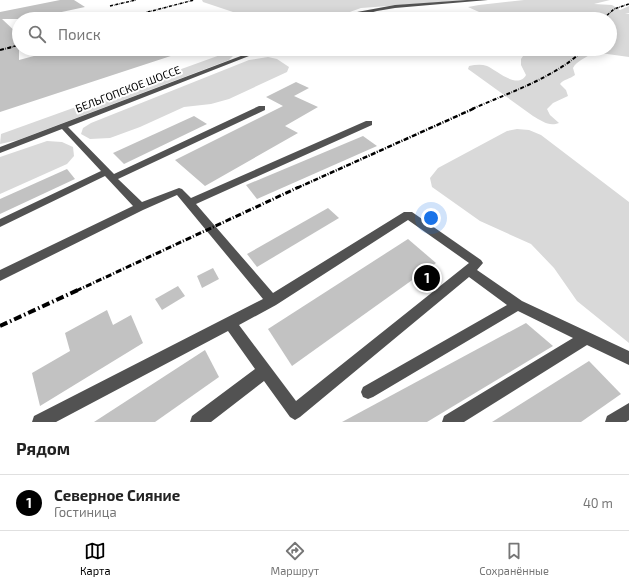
<!DOCTYPE html>
<html lang="ru">
<meta charset="utf-8">
<style>
body{margin:0;font-family:"Exo 2",sans-serif;background:#f6f6f6;color:#222}
.you{position:absolute;left:431px;top:218px;width:14px;height:14px;margin:-10px;border:3px solid #fff;border-radius:50%;background:#1a73e8;box-shadow:0 0 0 6px #1a73e833}
.badge{display:grid;place-items:center;width:26px;height:26px;border-radius:50%;background:#000;color:#fff;font-size:13px;font-weight:700}
.pin{position:absolute;translate:-50% -50%;border:2px solid #fff;box-shadow:0 1px 4px #0006}
.list{margin:0;padding:0;list-style:none}
h2{display:flex;justify-content:space-between;align-items:center;height:52px;margin:0;padding:0 16px;font-size:17px}
h2 small{font-size:13px;font-weight:400;color:#767676}
.list li{display:grid;grid-template-columns:26px 1fr auto;gap:12px;align-items:center;box-sizing:border-box;height:56px;padding:0 16px;border-top:1px solid #e0e0e0}
.list b{display:block;font-size:15px;white-space:nowrap}
.list p{margin:0;font-size:13px;white-space:nowrap;color:#767676}
.list em{font-size:13px;font-style:normal;color:#767676}
.icon{flex:none;width:22px;height:22px;fill:none;stroke:currentColor;stroke-width:2;stroke-linecap:round;stroke-linejoin:round}
.map{position:relative;flex:none;width:629px;height:422px;overflow:hidden}
.search{position:absolute;background:#fff;box-shadow:0 2px 10px #0003;left:12px;right:12px;top:12px;height:44px;display:flex;align-items:center;gap:10px;box-sizing:border-box;padding:0 14px;border-radius:22px;color:#767676;font-size:15px}
.sheet{height:108px;background:#fff}
nav{display:flex;justify-content:space-around;align-items:center;box-sizing:border-box;height:56px;border-top:1px solid #e0e0e0;background:#fff;font-size:11px;color:#767676}
nav a{display:grid;justify-items:center;gap:2px}
nav .on{color:#000}
.map>svg:first-child{display:block}
.green{fill:#d9d9d9}
.building{fill:#c2c2c2}
.lines{fill:none;stroke-linecap:round;stroke-linejoin:round}
.minor{fill:#525252;fill-rule:evenodd}
.rail-far4{stroke:#000;stroke-width:1.5;stroke-dasharray:3 1 0.5 1;stroke-linecap:butt}
.rail-far3{stroke:#000;stroke-width:2;stroke-dasharray:4 1.5 0.5 1.5;stroke-linecap:butt}
.rail-far2{stroke:#000;stroke-width:2.5;stroke-dasharray:5 1.5 1 1.5;stroke-linecap:butt}
.rail-far1{stroke:#000;stroke-width:3;stroke-dasharray:6 2 1 2;stroke-linecap:butt}
.rail{stroke:#000;stroke-width:4;stroke-dasharray:8 3 1.5 3;stroke-linecap:butt}
.labels{text-anchor:middle;stroke-width:4;stroke-linejoin:round;paint-order:stroke}
.far-street-label{font-size:11px;fill:#000;stroke:#fff}
</style>
<div class="map">
<svg width="629" height="422" viewBox="0 0 629 422">
<rect width="100%" height="100%" fill="#fff"/>
<!-- green -->
<g class="green">
<polygon points="202,0 470,0 361,8 330,19 246,19 240,17 241,15 239,14 203,2"/>
<path d="M524,0H610L594,4L612,5L620,10L629,6V13L625,14H629V57L593,52C588,57 576,61 573,68L575,75C570,79 564,79 560,84L566,90L568,96L553,103L547,109L550,115L559,123C549,127 542,121 533,116L468,69L469,66C475,65 481,64 487,66C496,70 518,90 526,75L521,65V59L525,53V49H610V19H489L488,16L468,7L479,5Z"/>
<polygon points="223,54 233,56 229,60 18,140 0,144 1,134"/>
<polygon points="268,57 277,59 289,67 287,72 229,99 211,104 184,107 140,127 110,138 90,139 81,134 83,128 91,123 249,60"/>
<polygon points="517,129 529,130 541,135 629,202 629,343 577,301 554,268 531,244 480,221 432,187 430,178 438,168 507,131"/>
<polygon points="47,141 62,142 73,147 74,156 67,164 0,194 0,157"/>
</g>
<!-- building -->
<g class="building">
<polygon points="60,0 74,0 85,7 29,19 2,19 19,35 19,60 60,49 185,49 186,51 0,112 0,12"/>
<polygon points="296,82 309,88 294,96 318,107 285,126 298,133 205,186 175,160 283,106 266,97"/>
<polygon points="194,116 207,124 124,164 113,153"/>
<polygon points="363,136 377,146 257,199 246,185"/>
<polygon points="67,169 75,179 0,214 0,199"/>
<polygon points="328,208 339,218 257,267 247,254"/>
<polygon points="408,239 436,263 292,366 268,329"/>
<polygon points="213,268 219,279 202,288 197,276"/>
<polygon points="178,286 185,296 162,310 155,299"/>
<polygon points="107,310 113,325 131,315 143,343 40,406 32,373 70,351 65,333"/>
<polygon points="526,323 553,346 427,422 342,422"/>
<polygon points="205,350 219,377 155,422 94,422"/>
<polygon points="589,361 621,394 581,422 492,422"/>
</g>
<g class="lines">
<!-- minor -->
<g class="minor">
<polygon points="467,0 488,0 395,8 377,11 347,19 340,19 357,12 395,5"/>
<path d="M259,49H267L68,127L114,174L259,106H265V110L118,179L142,202L179,188L182,189L191,198L366,121H372V125L196,204L273,293L404,212H412L481,260L483,263L477,270L522,301L629,351V365L587,345L464,422H442L444,416L573,338L518,311L373,397L368,399L363,397L361,392L363,387L507,305L469,277L300,417L295,420L290,417L264,381L211,422H190L192,416L255,369L228,331L56,422H32L34,416L263,299L177,195L143,210L0,281V270L133,206L105,176L0,227V219L101,171L62,129L0,153V147ZM408,220L469,263L296,401L239,325L276,305Z"/>
<polygon points="629,403 629,420 626,422 605,422 607,416"/>
</g>
<!-- rail-far4 -->
<g class="rail-far4">
<polyline points="110,6 136,0"/>
<polyline points="121,19 194,0"/>
<polyline points="603,19 614,9 629,4"/>
<polyline points="8,48 19,45"/>
</g>
<!-- rail-far3 -->
<g class="rail-far3">
<polyline points="0,50 12,47"/>
<path d="M472,109C506,94 559,76 584,49"/>
</g>
<!-- rail-far2 -->
<polyline class="rail-far2" points="297,188 475,108"/>
<!-- rail-far1 -->
<polyline class="rail-far1" points="76,291 299,187"/>
<!-- rail -->
<polyline class="rail" points="0,326 78,290"/>
</g>
<g class="labels">
<!-- far-street labels -->
<g class="far-street-label">
<text transform="translate(128 89) rotate(-21)" y="4">БЕЛЬГОПСКОЕ ШОССЕ</text>
</g>
</g>
</svg>
<div class="you"></div>
<div class="pin badge" style="left:427px;top:278px">1</div>
<div class="search"><svg class="icon" aria-label="search" viewBox="0 0 24 24"><circle cx="10" cy="10" r="6"/><path d="M15 15l6 6"/></svg>Поиск</div>
</div>
<section class="sheet">
<h2>Рядом<small></small></h2>
<ul class="list">
<li><span class="badge">1</span><div><b>Северное Сияние</b><p>Гостиница</p></div><em>40 m</em></li>
</ul>
</section>
<nav>
<a class="on"><svg class="icon" aria-label="map" viewBox="0 0 24 24"><path d="M3 6l6-2 6 2 6-2v14l-6 2-6-2-6 2zM9 4v14M15 6v14"/></svg>Карта</a>
<a><svg class="icon" aria-label="directions" viewBox="0 0 24 24"><path d="M12 3l9 9-9 9-9-9zM9 14v-3h6M13 9l2 2-2 2"/></svg>Маршрут</a>
<a><svg class="icon" aria-label="saved" viewBox="0 0 24 24"><path d="M7 4h10v16l-5-4-5 4z"/></svg>Сохранённые</a>
</nav>
